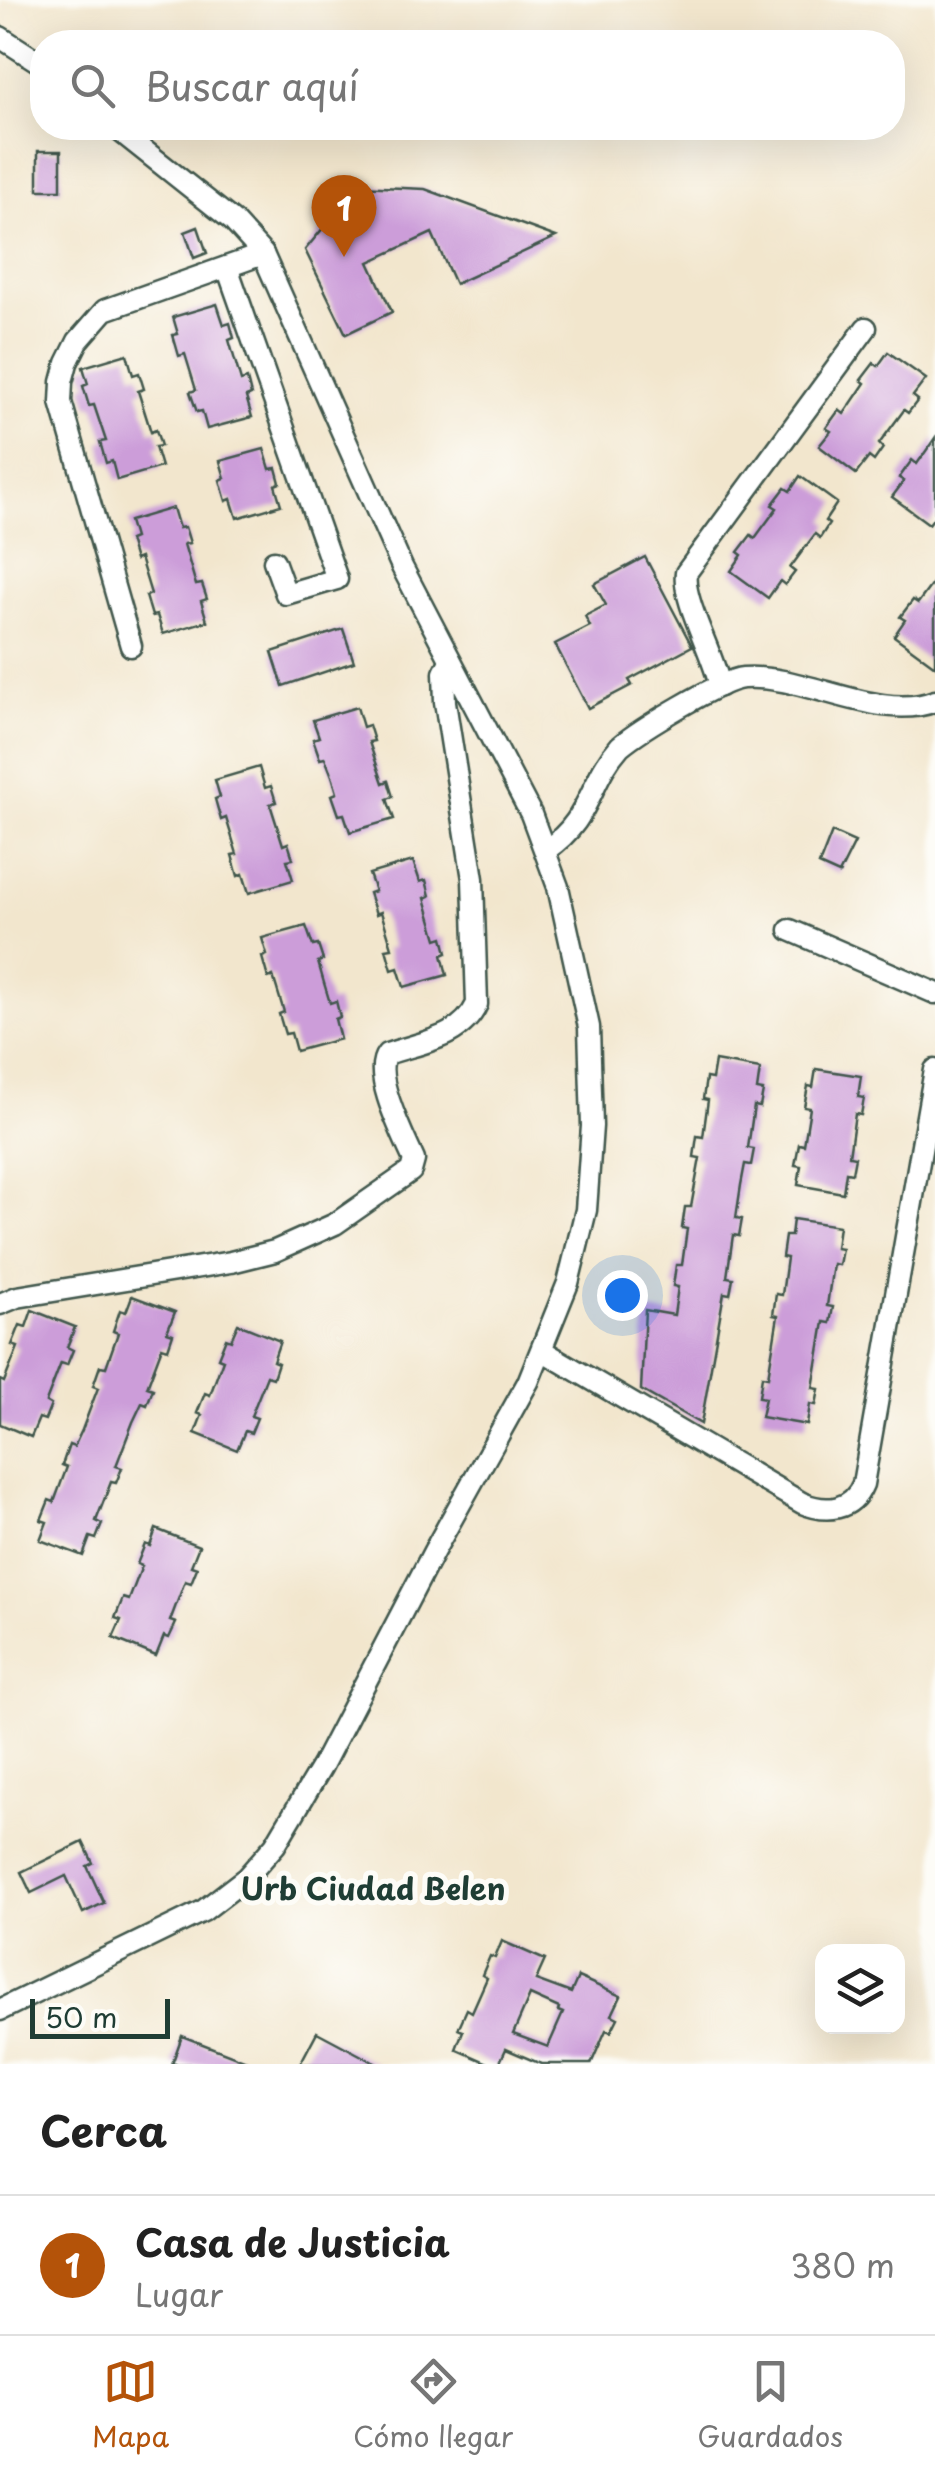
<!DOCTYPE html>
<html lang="es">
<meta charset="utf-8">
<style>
body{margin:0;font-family:"Playpen Sans",sans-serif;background:#f6f6f6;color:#222}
.controls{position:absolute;right:30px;bottom:30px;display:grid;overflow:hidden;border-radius:20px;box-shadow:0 10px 40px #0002}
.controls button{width:90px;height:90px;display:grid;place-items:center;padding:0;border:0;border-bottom:2px solid #e0e0e0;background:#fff;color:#222;font:50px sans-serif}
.scale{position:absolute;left:30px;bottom:25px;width:140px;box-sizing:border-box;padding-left:10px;border:5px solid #1f3d34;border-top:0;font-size:28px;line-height:35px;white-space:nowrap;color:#1f3d34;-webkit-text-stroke:8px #fdfcf7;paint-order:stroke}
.you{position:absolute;left:622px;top:1295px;width:35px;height:35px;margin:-25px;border:8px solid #fff;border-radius:50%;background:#1a73e8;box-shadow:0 0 0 15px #1a73e833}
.badge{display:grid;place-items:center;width:65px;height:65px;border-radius:50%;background:#b45309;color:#fff;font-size:32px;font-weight:700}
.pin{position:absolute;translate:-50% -82px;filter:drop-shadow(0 2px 5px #0008)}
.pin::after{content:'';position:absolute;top:52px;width:35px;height:30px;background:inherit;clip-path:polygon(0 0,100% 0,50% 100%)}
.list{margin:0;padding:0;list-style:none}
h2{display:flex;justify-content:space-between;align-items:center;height:130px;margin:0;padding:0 40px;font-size:42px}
h2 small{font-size:32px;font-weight:400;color:#767676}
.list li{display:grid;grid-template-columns:65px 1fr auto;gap:30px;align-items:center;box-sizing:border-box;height:140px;padding:0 40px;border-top:2px solid #e0e0e0}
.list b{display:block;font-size:38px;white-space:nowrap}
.list p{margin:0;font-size:32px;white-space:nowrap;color:#767676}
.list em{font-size:32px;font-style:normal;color:#767676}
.icon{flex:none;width:55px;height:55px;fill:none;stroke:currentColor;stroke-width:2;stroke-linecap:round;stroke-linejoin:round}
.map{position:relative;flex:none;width:935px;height:2064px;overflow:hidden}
.search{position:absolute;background:#fff;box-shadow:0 10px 40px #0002;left:30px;right:30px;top:30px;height:110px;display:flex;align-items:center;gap:25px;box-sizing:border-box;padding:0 35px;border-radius:40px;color:#767676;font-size:38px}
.sheet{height:270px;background:#fff}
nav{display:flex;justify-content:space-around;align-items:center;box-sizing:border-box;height:140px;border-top:2px solid #e0e0e0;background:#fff;font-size:28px;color:#767676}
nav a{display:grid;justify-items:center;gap:5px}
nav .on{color:#b45309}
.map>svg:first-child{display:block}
.building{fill:#cc9dd9;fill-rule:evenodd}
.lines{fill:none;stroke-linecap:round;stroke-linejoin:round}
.minor-casing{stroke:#3f564b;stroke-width:25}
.minor{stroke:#fff;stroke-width:20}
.labels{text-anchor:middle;stroke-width:10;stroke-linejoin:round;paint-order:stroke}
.neighbourhood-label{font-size:30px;font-weight:bold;fill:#1f3d34;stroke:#fdfcf7}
</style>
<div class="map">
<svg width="935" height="2064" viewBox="0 0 935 2064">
<rect width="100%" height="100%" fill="#fdfcf7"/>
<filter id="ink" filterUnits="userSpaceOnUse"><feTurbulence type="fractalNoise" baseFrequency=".01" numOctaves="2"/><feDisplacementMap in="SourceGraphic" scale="20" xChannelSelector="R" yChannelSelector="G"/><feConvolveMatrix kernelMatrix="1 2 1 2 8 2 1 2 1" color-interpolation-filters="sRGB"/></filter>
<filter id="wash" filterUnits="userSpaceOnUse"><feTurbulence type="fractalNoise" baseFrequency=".0048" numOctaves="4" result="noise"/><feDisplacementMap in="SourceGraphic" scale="40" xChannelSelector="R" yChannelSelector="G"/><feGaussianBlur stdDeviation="2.25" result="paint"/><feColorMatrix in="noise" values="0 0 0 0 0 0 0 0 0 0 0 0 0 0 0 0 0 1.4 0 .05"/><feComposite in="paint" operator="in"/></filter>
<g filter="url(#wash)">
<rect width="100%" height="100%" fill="#f2e6cd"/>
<g id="blocks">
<!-- building -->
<g class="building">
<rect x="38" y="151" width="23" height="39"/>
<polygon points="358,186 425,189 556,237 455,284 432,233 369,262 392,312 346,334 305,250"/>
<polygon points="198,227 207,253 194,258 185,232"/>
<polygon points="217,304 224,325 230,323 234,338 229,340 241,381 247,379 251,395 246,397 252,417 207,429 202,411 197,412 190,392 196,390 185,354 179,356 173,335 178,334 173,317"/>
<polygon points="888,352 926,379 913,396 918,400 908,413 904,410 879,444 883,448 874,461 869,457 856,474 819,446 831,431 826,428 839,410 844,414 865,383 861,380 874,363 878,366"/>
<polygon points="127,354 133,375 139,373 144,389 138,391 151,432 156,430 161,446 155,447 161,467 117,480 112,461 106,463 100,442 106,441 94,405 89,406 83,386 88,384 83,367"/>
<polygon points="935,438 935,516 929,524 892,497 904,481 899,478 912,460 917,464"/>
<polygon points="264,449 270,469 276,468 280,483 275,485 281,505 237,518 231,499 226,501 220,480 225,478 220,461"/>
<polygon points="800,476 837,503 825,521 829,524 820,538 815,534 790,568 795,572 785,585 780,581 768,598 731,571 742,555 738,552 751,535 755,538 777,508 772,505 785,488 790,491"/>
<polygon points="173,508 179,528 185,527 190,543 184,544 196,585 202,584 207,599 201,601 207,621 163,634 157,615 152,616 146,596 151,594 140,558 135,560 129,540 134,538 129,521"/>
<polygon points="645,557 692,646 629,680 632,685 588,708 555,644 590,626 585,616 606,605 594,584"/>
<polygon points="935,580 935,666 894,636 905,620 900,617 913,600 918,603"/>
<polygon points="343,629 354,662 283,686 272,652"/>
<polygon points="357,707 363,727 369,725 374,741 369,742 383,783 388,781 393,797 387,799 394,819 350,832 344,814 339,815 332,795 337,793 332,776 325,758 320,759 313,739 319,737 313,720"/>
<polygon points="259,767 265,788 271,786 276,802 270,804 283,845 288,843 293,859 287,860 293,880 249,893 243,874 238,876 232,855 237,854 226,818 221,820 215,799 220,797 215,780"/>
<polygon points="832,832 855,842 839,874 819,865"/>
<polygon points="413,861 420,882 426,880 430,896 425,898 437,939 443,937 447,953 442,955 447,975 404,987 398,968 392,970 386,949 392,948 381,912 376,914 369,893 375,891 369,874"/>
<polygon points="306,926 313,946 318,945 323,960 318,962 324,983 330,1003 336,1001 340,1017 335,1019 340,1039 296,1051 291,1033 285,1034 279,1014 284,1012 273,976 268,978 262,957 267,955 262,938"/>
<polygon points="715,1061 760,1069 757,1090 763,1091 760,1107 754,1106 748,1148 754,1149 751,1165 745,1164 741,1185 736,1218 742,1219 739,1236 733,1235 727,1277 733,1278 730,1294 724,1293 701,1424 641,1390 645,1310 674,1315 678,1287 673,1286 676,1265 682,1265 687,1229 682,1228 685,1207 691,1207 700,1158 694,1157 697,1136 703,1137 708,1100 703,1099 706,1078 712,1079"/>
<polygon points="816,1069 861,1076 858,1097 864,1098 861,1115 855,1114 849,1156 855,1157 852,1173 846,1172 843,1193 798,1185 801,1166 795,1165 799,1144 804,1145 810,1108 804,1107 808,1086 813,1087"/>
<polygon points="793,1219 839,1226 836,1248 842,1249 839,1265 833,1264 827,1306 833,1307 830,1323 824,1322 813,1388 819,1389 816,1405 810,1404 807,1425 761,1417 765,1398 759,1397 762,1376 768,1377 778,1316 773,1315 776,1294 782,1295 787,1258 782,1257 785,1236 791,1236"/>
<polygon points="132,1296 175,1312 167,1332 173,1334 168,1349 162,1347 147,1387 153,1389 147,1405 142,1403 133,1422 116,1466 122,1468 116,1483 111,1482 96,1521 102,1524 96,1539 90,1537 83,1556 40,1540 47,1522 41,1520 49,1500 54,1502 67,1467 62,1465 69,1445 74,1447 82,1430 98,1388 93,1386 100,1366 106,1367 118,1333 113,1331 120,1310 126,1312"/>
<polygon points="32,1310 75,1327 67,1347 73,1350 67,1365 61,1363 46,1402 51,1405 45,1420 39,1418 31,1437 0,1424 0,1380 4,1382 18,1347 12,1345 20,1325 26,1327"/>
<polygon points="238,1324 280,1341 273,1361 278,1363 273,1378 267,1376 251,1416 257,1418 251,1433 245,1431 237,1450 195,1433 202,1415 197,1413 205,1393 210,1395 223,1360 218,1358 226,1338 231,1340"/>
<polygon points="156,1529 199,1546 191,1566 197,1568 191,1583 185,1581 170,1621 176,1623 169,1638 164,1636 156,1656 113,1638 121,1620 115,1618 123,1598 129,1600 142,1566 137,1564 145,1544 150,1546"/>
<polygon points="83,1842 93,1863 87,1866 104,1903 83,1913 66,1876 31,1893 21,1872"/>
<path d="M502,1941L545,1960L536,1980L571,1993L578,1977L621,1996L612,2015L618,2018L611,2032L606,2030L591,2064H541L506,2049L499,2064H490L456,2049L463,2031L458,2029L467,2009L472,2012L487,1978L482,1975L490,1956L495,1958ZM530,1995L559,2008L558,2011L563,2013L548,2047L513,2034Z"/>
<polygon points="317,2032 377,2064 300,2064"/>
<polygon points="182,2036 252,2063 252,2064 172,2064"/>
</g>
</g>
</g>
<g filter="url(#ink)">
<use href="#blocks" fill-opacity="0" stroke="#3f564b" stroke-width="2.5"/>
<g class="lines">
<defs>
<g id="minor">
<polyline points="0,37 42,64"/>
<polyline points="227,267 337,579 286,594 274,561"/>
<polyline points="131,646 61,402 62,382 67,363 78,341 105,310 263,254"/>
<path d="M720,686C713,653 682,600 686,573L866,328"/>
<path d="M546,850C593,818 587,783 620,746C639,730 720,680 743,678C803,673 879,723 935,701"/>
<polyline points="790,930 935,993"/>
<path d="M0,1304L17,1297L231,1262L275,1251L335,1224L411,1171L414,1160C404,1137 371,1074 387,1054C421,1042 461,1039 477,1004L473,879L445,702L444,673L450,661"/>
<path d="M543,1351L802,1503C826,1513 852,1511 863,1484L935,1070"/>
<polyline points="0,2010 203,1911 246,1878 275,1845 322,1766 434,1551 528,1382 568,1283 586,1210 592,1126 589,1027 558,887 531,814 402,567 263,254 233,221 116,128"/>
</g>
</defs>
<!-- minor casing -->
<use href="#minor" class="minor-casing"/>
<!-- minor -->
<use href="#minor" class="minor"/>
</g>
</g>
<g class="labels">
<!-- neighbourhood labels -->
<g class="neighbourhood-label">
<text x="373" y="1900">Urb Ciudad Belen</text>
</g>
</g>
</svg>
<div class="controls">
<button><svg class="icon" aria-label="layers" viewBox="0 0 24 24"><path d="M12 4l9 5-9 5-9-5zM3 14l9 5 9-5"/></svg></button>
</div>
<div class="scale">50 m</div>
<div class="you"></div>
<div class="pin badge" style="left:344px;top:257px">1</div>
<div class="search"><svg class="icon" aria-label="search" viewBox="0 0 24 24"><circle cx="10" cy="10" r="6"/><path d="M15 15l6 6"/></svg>Buscar aquí</div>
</div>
<section class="sheet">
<h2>Cerca<small></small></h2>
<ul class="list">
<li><span class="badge">1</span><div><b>Casa de Justicia</b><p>Lugar</p></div><em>380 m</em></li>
</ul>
</section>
<nav>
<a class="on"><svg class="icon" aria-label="map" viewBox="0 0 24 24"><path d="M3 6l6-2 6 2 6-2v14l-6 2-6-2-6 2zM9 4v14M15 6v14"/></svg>Mapa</a>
<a><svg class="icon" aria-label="directions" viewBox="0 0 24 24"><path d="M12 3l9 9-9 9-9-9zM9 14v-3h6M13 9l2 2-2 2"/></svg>Cómo llegar</a>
<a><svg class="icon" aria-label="saved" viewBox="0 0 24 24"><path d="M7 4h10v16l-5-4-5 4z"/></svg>Guardados</a>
</nav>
